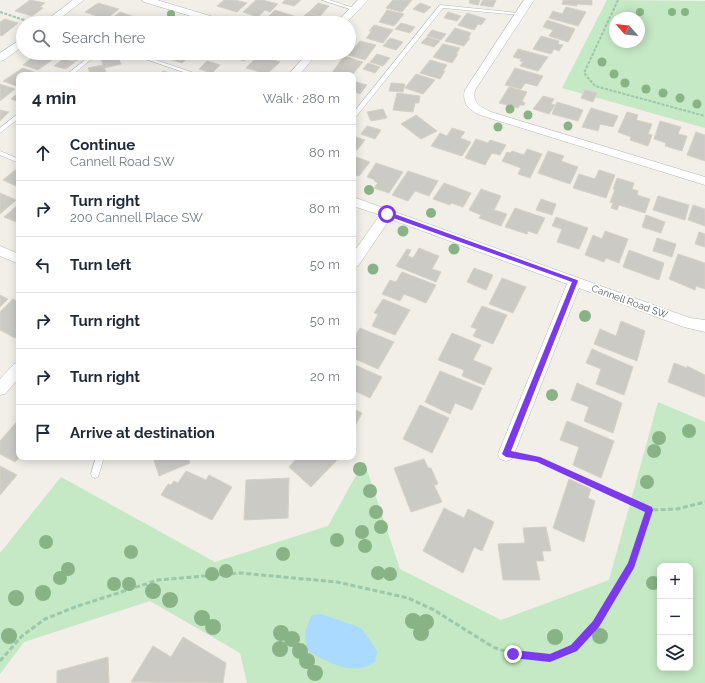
<!DOCTYPE html>
<meta charset="utf-8">
<style>
body{margin:0;font-family:Raleway,sans-serif;background:#f2f2f3;color:#1f2937}
.controls{position:absolute;right:12px;bottom:12px;display:grid;overflow:hidden;border-radius:8px;box-shadow:0 2px 10px #0003}
.controls button{width:36px;height:36px;display:grid;place-items:center;padding:0;border:0;border-bottom:1px solid #e0e1e3;background:#fff;color:#1f2937;font:20px sans-serif}
.compass{position:absolute;left:609px;top:12px;width:36px;height:36px;border-radius:50%;background:#fff;box-shadow:0 2px 10px #0003;rotate:297deg}
.stop{position:absolute;width:12px;height:12px;margin:-9px;border:3px solid #7c3aed;border-radius:50%;background:#fff}
.stop.end{background:#7c3aed;border-color:#fff;box-shadow:0 1px 4px #0008}
.list{margin:0;padding:0;list-style:none}
h2{display:flex;justify-content:space-between;align-items:center;height:52px;margin:0;padding:0 16px;font-size:17px}
h2 small{font-size:13px;font-weight:400;color:#747a83}
.list li{display:grid;grid-template-columns:26px 1fr auto;gap:12px;align-items:center;box-sizing:border-box;height:56px;padding:0 16px;border-top:1px solid #e0e1e3}
.list b{display:block;font-size:15px;white-space:nowrap}
.list p{margin:0;font-size:13px;white-space:nowrap;color:#747a83}
.list em{font-size:13px;font-style:normal;color:#747a83}
.icon{flex:none;width:22px;height:22px;fill:none;stroke:currentColor;stroke-width:2;stroke-linecap:round;stroke-linejoin:round}
.map{position:relative;flex:none;width:705px;height:683px;overflow:hidden}
.search{position:absolute;background:#fff;box-shadow:0 2px 10px #0003;left:16px;top:16px;width:340px;height:44px;display:flex;align-items:center;gap:10px;box-sizing:border-box;padding:0 14px;border-radius:22px;color:#747a83;font-size:15px}
.panel{position:absolute;background:#fff;box-shadow:0 2px 10px #0003;left:16px;top:72px;width:340px;height:388px;border-radius:8px}
.map>svg:first-child{display:block}
.green{fill:#c5e8c5;fill-rule:evenodd}
.water{fill:#aadaff}
.building{fill:#cccac5;stroke:#d6d1c6}
.lines{fill:none;stroke-linecap:round;stroke-linejoin:round}
.lane-casing{stroke:#b5b8bc;stroke-width:1}
.street-casing{stroke:#b5b8bc;stroke-width:1}
.path-far1{stroke:#9cc7a9;stroke-width:2;stroke-dasharray:3 1.5;stroke-linecap:butt}
.path{stroke:#9cc7a9;stroke-width:3;stroke-dasharray:5 2.5;stroke-linecap:butt}
.lane{fill:#fff;fill-rule:evenodd}
.street{fill:#fff;fill-rule:evenodd}
.tree{fill:#89b387}
.route{fill:#7c3aed}
.labels{text-anchor:middle;stroke-width:3.5;stroke-linejoin:round;paint-order:stroke}
.street-label{font-size:10px;fill:#5f6368;stroke:#fff}
</style>
<div class="map">
<svg width="705" height="683" viewBox="0 0 705 683">
<rect width="100%" height="100%" fill="#f1efe8"/>
<!-- green -->
<g class="green">
<path d="M607,0L705,1V128L562,88ZM615,18H639V42H615Z"/>
<path d="M658,402L705,422V683H247L240,653L150,601L24,642L0,674V553L61,477L215,562L328,526L364,461L400,569L501,620L609,580ZM660,566H690V668H660Z"/>
</g>
<!-- water -->
<path class="water" d="M321,614L361,628L374,646L377,652L375,662C353,677 330,663 309,652C303,635 304,632 312,615Z"/>
<!-- building -->
<g class="building">
<polygon points="30,0 45,3 40,7 43,8 32,16 15,11"/>
<polygon points="224,0 235,0 247,3 237,12 217,6"/>
<polygon points="256,0 262,0 278,4 270,12 265,10 258,17 243,12"/>
<polygon points="285,0 301,0 294,6 282,3"/>
<polygon points="393,0 412,0 402,12 386,8"/>
<polygon points="470,0 480,0 478,5 469,3"/>
<polygon points="483,0 496,0 493,7 480,5"/>
<polygon points="563,0 592,0 592,5 577,4 577,6 562,4"/>
<polygon points="98,3 119,9 106,19 85,12"/>
<polygon points="318,3 329,6 320,16 308,13"/>
<polygon points="420,3 431,7 424,13 413,9"/>
<polygon points="566,7 586,12 578,26 549,18 553,11 562,14"/>
<polygon points="275,10 297,17 291,23 282,23 266,19"/>
<polygon points="387,10 404,14 394,26 379,22"/>
<polygon points="120,12 140,19 135,23 119,23 110,20"/>
<polygon points="448,12 461,16 457,21 444,18"/>
<polygon points="307,13 322,17 316,23 297,23"/>
<polygon points="467,13 486,19 481,25 478,24 474,30 458,25"/>
<polygon points="145,18 160,22 139,23"/>
<polygon points="5,19 18,23 2,36 0,35 0,22"/>
<polygon points="547,20 575,29 568,42 549,36 553,30 543,27"/>
<polygon points="401,23 415,27 410,33 395,29"/>
<polygon points="374,25 393,30 383,43 366,38 372,31 369,31"/>
<polygon points="455,28 471,33 468,38 470,38 464,46 445,41"/>
<polygon points="432,30 446,34 441,40 427,36"/>
<polygon points="541,36 559,41 558,44 563,45 559,51 554,49 551,54 533,49"/>
<polygon points="427,37 440,41 434,47 421,43"/>
<polygon points="390,38 403,42 396,50 383,46"/>
<polygon points="360,41 376,45 365,60 348,55"/>
<polygon points="443,44 460,48 456,54 458,54 452,63 433,57"/>
<polygon points="518,49 548,57 538,71 520,66 523,62 520,61 521,59 513,57"/>
<polygon points="38,53 44,53 56,57 38,70 23,65"/>
<polygon points="70,53 83,53 85,54 76,61 65,57"/>
<polygon points="177,53 184,53 191,55 182,63 170,59"/>
<polygon points="222,53 253,53 244,61 222,54"/>
<polygon points="377,54 390,58 383,66 370,62"/>
<polygon points="117,55 121,64 104,68 101,58"/>
<polygon points="344,56 363,62 352,75 340,75 332,73"/>
<polygon points="257,57 263,59 265,57 280,62 267,74 246,68"/>
<polygon points="63,59 75,62 66,69 54,66"/>
<polygon points="430,60 447,65 443,71 445,71 440,79 420,73"/>
<polygon points="207,61 220,65 212,73 199,69"/>
<polygon points="368,63 380,67 375,73 363,69"/>
<polygon points="103,65 106,72 91,75 88,68"/>
<polygon points="23,68 37,73 35,75 19,75 19,87 3,81"/>
<polygon points="515,68 543,76 537,86 525,83 521,89 505,85"/>
<polygon points="163,71 176,75 158,75"/>
<polygon points="416,74 435,80 423,94 405,88"/>
<polygon points="353,81 367,85 360,94 353,91"/>
<polygon points="391,83 405,84 403,92 389,91"/>
<polygon points="0,84 15,89 0,101"/>
<polygon points="509,87 527,92 522,101 525,103 524,105 520,105 518,108 499,103"/>
<polygon points="585,90 597,93 593,102 581,98"/>
<polygon points="19,92 19,102 11,99"/>
<polygon points="397,93 420,96 419,103 415,103 413,112 393,110"/>
<polygon points="543,96 554,99 551,104 555,105 549,114 533,109"/>
<polygon points="557,102 583,110 578,121 552,114"/>
<polygon points="591,108 618,116 613,127 600,124 598,131 582,127"/>
<polygon points="383,109 387,118 371,121 367,112"/>
<polygon points="0,110 9,112 0,121"/>
<polygon points="627,112 638,115 636,120 652,124 648,134 652,135 648,146 630,140 631,137 618,132"/>
<polygon points="416,115 437,131 421,139 401,124"/>
<polygon points="660,121 681,127 678,134 687,136 682,151 665,146 666,143 654,139"/>
<polygon points="367,126 381,130 375,139 361,134"/>
<polygon points="452,128 465,132 460,138 471,142 462,156 431,146 440,133 447,136"/>
<polygon points="696,132 705,135 705,161 687,155"/>
<polygon points="353,136 365,140 357,150 353,149"/>
<polygon points="476,139 488,143 490,140 506,145 500,155 492,153 485,165 465,158"/>
<polygon points="527,149 542,154 530,178 518,174 521,168 502,161 507,152 510,153 512,151 524,155"/>
<polygon points="548,151 564,156 561,161 578,167 570,184 538,173"/>
<polygon points="353,156 370,162 359,176 353,174"/>
<polygon points="376,163 403,172 389,193 374,188 378,183 374,181 375,180 367,177"/>
<polygon points="15,170 19,171 19,182 16,186 3,180"/>
<polygon points="599,170 615,175 606,198 573,188 579,174 595,179"/>
<polygon points="408,171 438,181 429,196 415,191 408,201 392,195"/>
<polygon points="617,178 634,183 632,189 638,191 637,195 650,199 645,213 619,205 617,210 611,208 613,203 610,202 615,190 613,189"/>
<polygon points="444,183 471,193 463,207 451,203 450,205 433,199"/>
<polygon points="481,189 501,196 494,210 507,214 501,226 479,218 481,215 469,210"/>
<polygon points="0,193 16,200 0,214"/>
<polygon points="658,196 689,205 685,220 653,210"/>
<polygon points="541,199 556,204 552,215 536,210"/>
<polygon points="19,204 19,223 4,217"/>
<polygon points="693,205 705,209 705,226 688,220"/>
<polygon points="515,208 545,218 537,234 528,231 527,234 505,227"/>
<polygon points="646,215 665,222 661,233 642,227"/>
<polygon points="556,217 588,228 579,249 557,242 562,229 552,226"/>
<polygon points="605,231 628,239 619,263 606,258 604,262 585,255 593,235 602,239"/>
<polygon points="699,232 705,234 705,247 695,244"/>
<polygon points="657,238 676,244 672,257 653,251"/>
<polygon points="419,248 439,256 432,269 441,272 436,282 396,266 407,249 411,250 408,256 413,258"/>
<polygon points="629,250 664,263 659,280 623,267"/>
<polygon points="678,254 705,263 705,289 696,286 695,290 669,279"/>
<polygon points="474,268 493,275 486,290 467,282"/>
<polygon points="402,272 436,285 426,303 404,294 400,301 382,294 390,280 396,282"/>
<polygon points="502,278 526,287 513,313 489,304"/>
<polygon points="0,295 8,299 0,307"/>
<polygon points="13,299 19,302 19,334 15,338 0,330 0,312"/>
<polygon points="383,299 410,310 395,335 372,326 378,314 374,313"/>
<polygon points="482,306 507,315 493,344 473,336 477,329 471,327"/>
<polygon points="621,321 645,331 637,361 594,344 600,329 616,336"/>
<polygon points="360,328 394,342 378,369 353,358 353,339"/>
<polygon points="452,333 481,345 473,360 492,368 484,385 462,376 464,370 438,360"/>
<polygon points="592,349 633,367 624,395 596,384 601,369 586,363"/>
<polygon points="674,363 687,368 687,366 705,375 705,397 668,382"/>
<polygon points="353,364 382,377 370,398 353,390"/>
<polygon points="440,371 482,388 472,410 455,403 450,414 425,402"/>
<polygon points="577,383 622,403 613,433 584,421 589,407 571,400"/>
<polygon points="420,405 449,418 432,453 403,439"/>
<polygon points="353,409 362,413 353,430"/>
<polygon points="19,419 20,457 15,462 0,454 0,441"/>
<polygon points="567,421 614,441 601,478 573,465 579,447 560,440"/>
<polygon points="153,457 188,457 190,463 159,476"/>
<polygon points="298,457 338,457 339,458 311,487 289,467"/>
<polygon points="424,459 428,468 431,468 438,484 434,485 442,502 411,512 394,468"/>
<polygon points="0,466 17,475 0,495"/>
<polygon points="186,471 206,480 209,475 232,487 212,520 161,495 168,484 171,485 174,481 178,483"/>
<polygon points="289,478 288,518 244,520 246,480"/>
<polygon points="569,479 591,489 588,498 595,501 584,542 553,528"/>
<polygon points="444,508 464,518 468,509 494,522 482,551 474,547 463,573 423,551"/>
<polygon points="546,527 551,551 542,551 544,561 536,561 540,580 503,580 498,544 525,543 523,528"/>
<polygon points="183,637 226,663 223,683 131,682 153,646 171,657"/>
<polygon points="108,657 109,683 57,683 57,671"/>
</g>
<g class="lines">
<defs>
<g id="lane">
<polygon points="322,0 329,0 357,9 353,10"/>
<polygon points="440,5 519,13 521,14 519,15 443,8 355,118 353,119 353,113"/>
<polygon points="94,53 99,53 72,75 66,75"/>
<polygon points="128,53 135,53 200,75 192,75"/>
<polygon points="19,113 19,118 0,133 0,128"/>
<polygon points="0,151 19,159 19,163 0,155"/>
<polygon points="96,457 104,457 99,474 98,477 95,478 92,477 91,474"/>
</g>
<g id="street">
<polygon points="73,0 84,0 54,23 43,23"/>
<polygon points="142,0 157,0 227,21 229,23 214,23 144,2"/>
<polygon points="358,0 368,0 346,23 336,23"/>
<path d="M524,0H534L475,90C472,103 480,107 491,112L705,177V185L483,116C471,112 461,104 465,90Z"/>
<polygon points="23,38 23,46 4,60 0,61 0,53"/>
<polygon points="308,53 318,53 299,75 288,75"/>
<polygon points="353,197 690,318 705,320 705,332 684,327 579,288 512,459 506,461 500,459 498,454 567,284 390,219 358,266 353,268 353,253 380,215 353,206"/>
<polygon points="0,246 19,254 19,264 0,256"/>
<polygon points="19,362 19,378 5,394 0,395 0,379 14,364"/>
</g>
</defs>
<!-- lane casing -->
<use href="#lane" class="lane-casing"/>
<!-- street casing -->
<use href="#street" class="street-casing"/>
<!-- path-far1 -->
<g class="path-far1">
<polyline points="618,0 584,73 595,86 705,116"/>
<polyline points="0,12 33,23"/>
</g>
<!-- path -->
<g class="path">
<polyline points="522,457 538,459 649,510"/>
<polyline points="0,661 22,636 45,619 75,607 158,580 240,573 337,582 408,598 434,610 493,647 513,654 550,658 574,648 596,624 632,565 649,510 677,509 705,502"/>
</g>
<!-- lane -->
<use href="#lane" class="lane"/>
<!-- street -->
<use href="#street" class="street"/>
</g>
<!-- trees -->
<g class="tree">
<circle cx="640" cy="12" r="4"/>
<circle cx="672" cy="12" r="4"/>
<circle cx="685" cy="12" r="4"/>
<circle cx="171" cy="14" r="4"/>
<circle cx="602" cy="62" r="4.5"/>
<circle cx="614" cy="74" r="4.5"/>
<circle cx="625" cy="83" r="4.5"/>
<circle cx="646" cy="89" r="4.5"/>
<circle cx="663" cy="93" r="4.5"/>
<circle cx="680" cy="98" r="4.5"/>
<circle cx="697" cy="104" r="4.5"/>
<circle cx="510" cy="109" r="4.5"/>
<circle cx="528" cy="115" r="4.5"/>
<circle cx="568" cy="126" r="4.5"/>
<circle cx="498" cy="127" r="4.5"/>
<circle cx="369" cy="190" r="5"/>
<circle cx="431" cy="213" r="5"/>
<circle cx="403" cy="231" r="5.5"/>
<circle cx="454" cy="249" r="5.5"/>
<circle cx="373" cy="269" r="5.5"/>
<circle cx="585" cy="316" r="6"/>
<circle cx="552" cy="395" r="6"/>
<circle cx="689" cy="431" r="7"/>
<circle cx="659" cy="438" r="7"/>
<circle cx="654" cy="451" r="7"/>
<circle cx="360" cy="469" r="7"/>
<circle cx="647" cy="482" r="7"/>
<circle cx="370" cy="491" r="7"/>
<circle cx="376" cy="512" r="7"/>
<circle cx="381" cy="527" r="7"/>
<circle cx="362" cy="532" r="7"/>
<circle cx="337" cy="540" r="7"/>
<circle cx="46" cy="542" r="7"/>
<circle cx="365" cy="546" r="7"/>
<circle cx="131" cy="552" r="7"/>
<circle cx="283" cy="554" r="7"/>
<circle cx="68" cy="569" r="7"/>
<circle cx="226" cy="571" r="7"/>
<circle cx="378" cy="573" r="7"/>
<circle cx="212" cy="574" r="7"/>
<circle cx="390" cy="574" r="7"/>
<circle cx="60" cy="578" r="7"/>
<circle cx="653" cy="583" r="7"/>
<circle cx="114" cy="584" r="7"/>
<circle cx="129" cy="584" r="7"/>
<circle cx="153" cy="591" r="8"/>
<circle cx="43" cy="593" r="8"/>
<circle cx="16" cy="598" r="8"/>
<circle cx="170" cy="600" r="8"/>
<circle cx="202" cy="618" r="8"/>
<circle cx="413" cy="621" r="8"/>
<circle cx="426" cy="622" r="8"/>
<circle cx="213" cy="627" r="8"/>
<circle cx="281" cy="633" r="8"/>
<circle cx="421" cy="633" r="8"/>
<circle cx="9" cy="636" r="8"/>
<circle cx="600" cy="636" r="8"/>
<circle cx="555" cy="637" r="8"/>
<circle cx="292" cy="639" r="8"/>
<circle cx="280" cy="649" r="8"/>
<circle cx="300" cy="651" r="8"/>
<circle cx="307" cy="661" r="8"/>
<circle cx="315" cy="673" r="8"/>
</g>
<!-- route -->
<polygon class="route" points="385,212 389,212 577,280 578,281 511,451 540,457 652,507 653,510 634,568 599,627 577,651 550,662 513,658 510,657 508,654 510,651 513,650 550,654 571,645 593,621 628,563 645,512 537,462 506,457 502,454 572,282 385,215"/>
<g class="labels">
<!-- street labels -->
<g class="street-label">
<text transform="translate(630 301) rotate(20)" y="4">Cannell Road SW</text>
</g>
</g>
</svg>
<div class="controls">
<button>+</button>
<button>−</button>
<button><svg class="icon" aria-label="layers" viewBox="0 0 24 24"><path d="M12 4l9 5-9 5-9-5zM3 14l9 5 9-5"/></svg></button>
</div>
<svg class="compass" viewBox="-18 -18 36 36"><path d="M0-13l5 13h-10z" fill="#e53935"/><path d="M0 13l5-13h-10z" fill="#747a83"/></svg>
<div class="stop" style="left:387px;top:214px"></div>
<div class="stop end" style="left:513px;top:654px"></div>
<div class="search"><svg class="icon" aria-label="search" viewBox="0 0 24 24"><circle cx="10" cy="10" r="6"/><path d="M15 15l6 6"/></svg>Search here</div>
<section class="panel">
<h2>4 min<small>Walk · 280 m</small></h2>
<ul class="list">
<li><svg class="icon" aria-label="ahead" viewBox="0 0 24 24"><path d="M12 20V5M6 11l6-6 6 6"/></svg><div><b>Continue</b><p>Cannell Road SW</p></div><em>80 m</em></li>
<li><svg class="icon" aria-label="right" viewBox="0 0 24 24"><path d="M7 20v-9h11M14 6l5 5-5 5"/></svg><div><b>Turn right</b><p>200 Cannell Place SW</p></div><em>80 m</em></li>
<li><svg class="icon" aria-label="left" viewBox="0 0 24 24"><path d="M17 20v-9H6M10 6l-5 5 5 5"/></svg><div><b>Turn left</b></div><em>50 m</em></li>
<li><svg class="icon" aria-label="right" viewBox="0 0 24 24"><path d="M7 20v-9h11M14 6l5 5-5 5"/></svg><div><b>Turn right</b></div><em>50 m</em></li>
<li><svg class="icon" aria-label="right" viewBox="0 0 24 24"><path d="M7 20v-9h11M14 6l5 5-5 5"/></svg><div><b>Turn right</b></div><em>20 m</em></li>
<li><svg class="icon" aria-label="arrive" viewBox="0 0 24 24"><path d="M6 21V4h12l-3 4 3 4H6"/></svg><div><b>Arrive at destination</b></div></li>
</ul>
</section>
</div>
